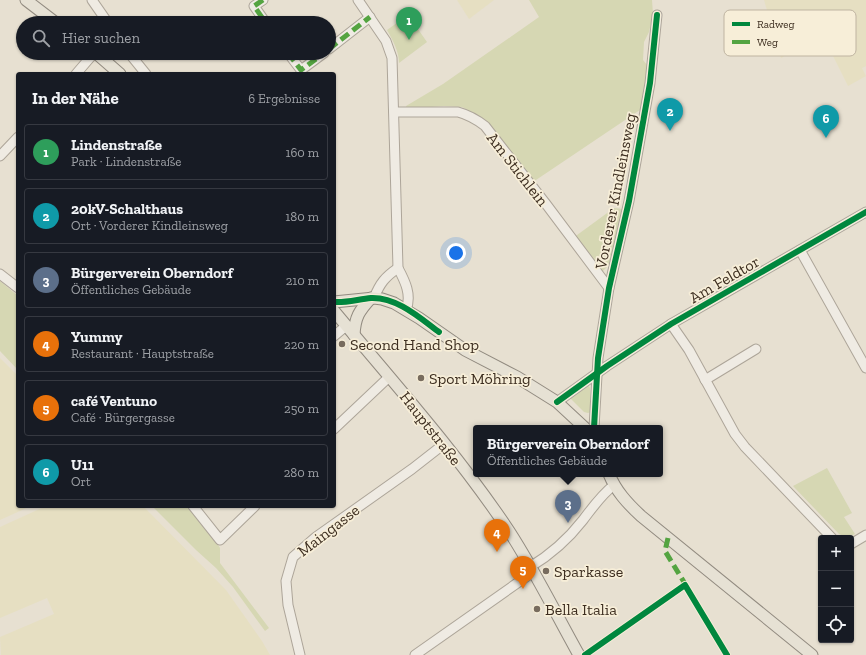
<!DOCTYPE html>
<html lang="de">
<meta charset="utf-8">
<style>
body{margin:0;font-family:"Zilla Slab",serif;background:#20242c;color:#f1f3f6}
.controls{position:absolute;right:12px;bottom:12px;display:grid;overflow:hidden;border-radius:4px;box-shadow:0 1px 3px #0004}
.controls button{width:36px;height:36px;display:grid;place-items:center;padding:0;border:0;border-bottom:1px solid #363941;background:#171b24;color:#f1f3f6;font:20px sans-serif}
.you{position:absolute;left:456px;top:253px;width:14px;height:14px;margin:-10px;border:3px solid #fff;border-radius:50%;background:#1a73e8;box-shadow:0 0 0 6px #1a73e833}
.badge{display:grid;place-items:center;width:26px;height:26px;border-radius:50%;background:#786c5e;color:#fff;font-size:13px;font-weight:700}
.pin{position:absolute;translate:-50% -33px;filter:drop-shadow(0 1px 2px #0008)}
.pin::after{content:'';position:absolute;top:21px;width:14px;height:12px;background:inherit;clip-path:polygon(0 0,100% 0,50% 100%)}
.popup{position:absolute;left:473px;top:425px;width:190px;height:52px;box-sizing:border-box;display:grid;place-content:center;border-radius:4px;background:#171b24;filter:drop-shadow(0 1px 3px #0005);font-size:13px;white-space:nowrap;color:#9ea1a6}
.popup b{font-size:15px;color:#f1f3f6}
.popup::after{content:'';position:absolute;left:50%;top:100%;margin-left:-8px;border:8px solid transparent;border-top-color:#171b24}
.list{margin:0;padding:0;list-style:none}
h2{display:flex;justify-content:space-between;align-items:center;height:52px;margin:0;padding:0 16px;font-size:17px}
h2 small{font-size:13px;font-weight:400;color:#9ea1a6}
.list li{display:grid;grid-template-columns:26px 1fr auto;gap:12px;align-items:center;box-sizing:border-box;height:56px;margin:0 8px 8px;padding:0 8px;border:1px solid #363941;border-radius:4px}
.list b{display:block;font-size:15px;white-space:nowrap}
.list p{margin:0;font-size:13px;white-space:nowrap;color:#9ea1a6}
.list em{font-size:13px;font-style:normal;color:#9ea1a6}
.icon{flex:none;width:22px;height:22px;fill:none;stroke:currentColor;stroke-width:2;stroke-linecap:round;stroke-linejoin:round}
.map{position:relative;flex:none;width:866px;height:655px;overflow:hidden}
.search{position:absolute;background:#171b24;box-shadow:0 1px 3px #0004;left:16px;top:16px;width:320px;height:44px;display:flex;align-items:center;gap:10px;box-sizing:border-box;padding:0 14px;border-radius:22px;color:#9ea1a6;font-size:15px}
.panel{position:absolute;background:#171b24;box-shadow:0 1px 3px #0004;left:16px;top:72px;width:320px;height:436px;border-radius:4px}
.map>svg:first-child{display:block}
.farmland{fill:#e6dfc2}
.green{fill:#d6d7b3}
.lines{fill:none;stroke-linecap:round;stroke-linejoin:round}
.minor-casing{stroke:#ada599;stroke-width:11}
.major-casing{stroke:#928b80;stroke-width:13}
.minor{stroke:#efebe3;stroke-width:9}
.major{stroke:#e6e1d4;stroke-width:11}
.quiet{stroke:#54a441;stroke-width:5;stroke-dasharray:10 5;stroke-linecap:butt}
.cycleway-casing{stroke:#f7eed8;stroke-width:8}
.cycleway{stroke:#00873e;stroke-width:6}
.poi-dot{fill:#786c5e;stroke:#f7eed8;stroke-width:1.5}
.labels{text-anchor:middle;stroke-width:3.5;stroke-linejoin:round;paint-order:stroke}
.street-label{font-size:16px;fill:#3d2e20;stroke:#f7eed8}
.poi-label{font-size:16px;fill:#3d2e20;stroke:#f7eed8;text-anchor:start}
.key{fill:#f7eed8;stroke:#bfb4a1;stroke-width:1}
.key-label{font-size:11px;fill:#3d2e20}
</style>
<div class="map">
<svg width="866" height="655" viewBox="0 0 866 655">
<rect width="100%" height="100%" fill="#e7e0d1"/>
<!-- farmland -->
<g class="farmland">
<polygon points="457,0 494,0 469,19"/>
<polygon points="764,0 866,0 866,66 862,68 866,76 848,86 823,36 781,58"/>
<polygon points="0,358 18,376 18,506 31,506 0,520"/>
<polygon points="46,506 143,506 226,590 262,641 270,655 1,655 0,637 54,614 47,598 0,618 0,527"/>
</g>
<!-- green -->
<g class="green">
<polygon points="529,0 652,0 653,14 649,32 644,42 643,60 648,66 648,82 640,110 533,182 488,123 475,114 462,107 444,106 407,109 406,106 443,84 539,17"/>
<path d="M408,15L427,42L399,63C399,51 393,41 387,30Z"/>
<polygon points="614,208 623,209 611,261 607,267 603,271 598,270 573,238"/>
<polygon points="0,281 18,296 18,370 0,351"/>
<polygon points="587,385 589,386 590,388 591,412 588,413 584,412 570,398"/>
<path d="M827,468L852,513L844,517L855,534C849,537 845,537 839,534L793,486Z"/>
<polygon points="152,506 189,506 211,533 220,548 220,563 269,628 265,631 233,587 216,568 196,550"/>
</g>
<g class="lines">
<defs>
<g id="minor">
<polyline points="92,0 108,23"/>
<polyline points="263,0 254,6 266,23"/>
<path d="M358,0L386,41L392,58L398,268C405,281 412,295 406,310"/>
<polyline points="329,49 370,17"/>
<polyline points="129,53 146,74"/>
<polyline points="288,53 301,70 324,53"/>
<polyline points="76,74 94,53"/>
<path d="M394,112H458C469,115 476,119 485,126L546,204L609,288"/>
<polyline points="0,156 18,137"/>
<polyline points="800,250 866,368"/>
<polyline points="0,274 18,288"/>
<path d="M374,298C380,283 385,277 398,268"/>
<polyline points="671,324 689,350 735,434 745,447 832,538"/>
<polyline points="334,336 346,326"/>
<polyline points="705,380 756,349"/>
<polyline points="557,402 607,366 671,324 866,212"/>
<polyline points="594,428 598,358 609,288 629,201 650,83 657,15"/>
<polyline points="334,429 389,377"/>
<polyline points="193,506 220,540 255,506"/>
<polyline points="851,544 866,535"/>
<path d="M530,567C550,555 569,538 583,520C593,507 601,495 614,485"/>
<polyline points="300,655 288,605 286,581 293,557 316,537 412,469 444,444"/>
<polyline points="415,655 533,572"/>
</g>
<g id="major">
<polyline points="26,0 56,23"/>
<polyline points="96,53 120,74"/>
<polyline points="334,302 374,298 382,299 394,303 419,318 465,350 517,377 557,402 585,428"/>
<path d="M334,311C394,383 457,453 509,531C535,571 556,614 579,655"/>
<path d="M354,335C355,317 359,311 371,298"/>
<path d="M609,474C616,491 627,503 641,516L812,655"/>
</g>
</defs>
<!-- minor casing -->
<use href="#minor" class="minor-casing"/>
<!-- major casing -->
<use href="#major" class="major-casing"/>
<!-- minor -->
<use href="#minor" class="minor"/>
<!-- major -->
<use href="#major" class="major"/>
<!-- quiet -->
<g class="quiet">
<polyline points="263,0 254,6 266,23"/>
<polyline points="329,49 370,17"/>
<polyline points="288,53 301,70 324,53"/>
<polyline points="668,538 665,551 687,587"/>
</g>
<defs>
<g id="cycleway">
<path d="M334,302C346,303 359,299 371,298C397,297 420,318 439,332"/>
<polyline points="557,402 607,366 671,324 866,212"/>
<polyline points="594,428 598,358 609,288 629,201 650,83 657,15"/>
<polyline points="585,655 685,585 727,655"/>
</g>
</defs>
<!-- cycleway casing -->
<use href="#cycleway" class="cycleway-casing"/>
<!-- cycleway -->
<use href="#cycleway" class="cycleway"/>
</g>
<!-- markers -->
<g class="poi-dot">
<circle cx="342" cy="344" r="4"/>
<circle cx="421" cy="378" r="4"/>
<circle cx="546" cy="571" r="4"/>
<circle cx="537" cy="609" r="4"/>
</g>
<g class="labels">
<!-- street labels -->
<g class="street-label">
<text transform="translate(518 169) rotate(52)" y="6">Am Stichlein</text>
<text transform="translate(615 191) rotate(-79)" y="6">Vorderer Kindleinsweg</text>
<text transform="translate(724 279) rotate(-30)" y="6">Am Feldtor</text>
<text transform="translate(431 428) rotate(52)" y="6">Hauptstraße</text>
<text transform="translate(328 530) rotate(-38)" y="6">Maingasse</text>
</g>
<!-- poi labels -->
<g class="poi-label">
<text x="350" y="350">Second Hand Shop</text>
<text x="429" y="384">Sport Möhring</text>
<text x="554" y="577">Sparkasse</text>
<text x="545" y="615">Bella Italia</text>
</g>
</g>
<!-- legend -->
<rect x="724" y="10" width="132" height="46" rx="6" class="key"/>
<rect x="732" y="22" width="18" height="4" fill="#00873e"/>
<rect x="732" y="40" width="18" height="4" fill="#54a441"/>
<g class="key-label">
<text x="757" y="28">Radweg</text>
<text x="757" y="46">Weg</text>
</g>
</svg>
<div class="controls">
<button>+</button>
<button>−</button>
<button><svg class="icon" aria-label="locate" viewBox="0 0 24 24"><circle cx="12" cy="12" r="6"/><path d="M12 2v4M12 18v4M2 12h4M18 12h4"/></svg></button>
</div>
<div class="you"></div>
<div class="pin badge" style="left:409px;top:40px;background:#2e9e5b">1</div>
<div class="pin badge" style="left:670px;top:131px;background:#0f9aa8">2</div>
<div class="pin badge" style="left:568px;top:523px;background:#5c6f8a">3</div>
<div class="popup"><b>Bürgerverein Oberndorf</b>Öffentliches Gebäude</div>
<div class="pin badge" style="left:497px;top:552px;background:#e8710a">4</div>
<div class="pin badge" style="left:523px;top:589px;background:#e8710a">5</div>
<div class="pin badge" style="left:826px;top:138px;background:#0f9aa8">6</div>
<div class="search"><svg class="icon" aria-label="search" viewBox="0 0 24 24"><circle cx="10" cy="10" r="6"/><path d="M15 15l6 6"/></svg>Hier suchen</div>
<section class="panel">
<h2>In der Nähe<small>6 Ergebnisse</small></h2>
<ul class="list">
<li><span class="badge" style="background:#2e9e5b">1</span><div><b>Lindenstraße</b><p>Park · Lindenstraße</p></div><em>160 m</em></li>
<li><span class="badge" style="background:#0f9aa8">2</span><div><b>20kV-Schalthaus</b><p>Ort · Vorderer Kindleinsweg</p></div><em>180 m</em></li>
<li><span class="badge" style="background:#5c6f8a">3</span><div><b>Bürgerverein Oberndorf</b><p>Öffentliches Gebäude</p></div><em>210 m</em></li>
<li><span class="badge" style="background:#e8710a">4</span><div><b>Yummy</b><p>Restaurant · Hauptstraße</p></div><em>220 m</em></li>
<li><span class="badge" style="background:#e8710a">5</span><div><b>café Ventuno</b><p>Café · Bürgergasse</p></div><em>250 m</em></li>
<li><span class="badge" style="background:#0f9aa8">6</span><div><b>U11</b><p>Ort</p></div><em>280 m</em></li>
</ul>
</section>
</div>
